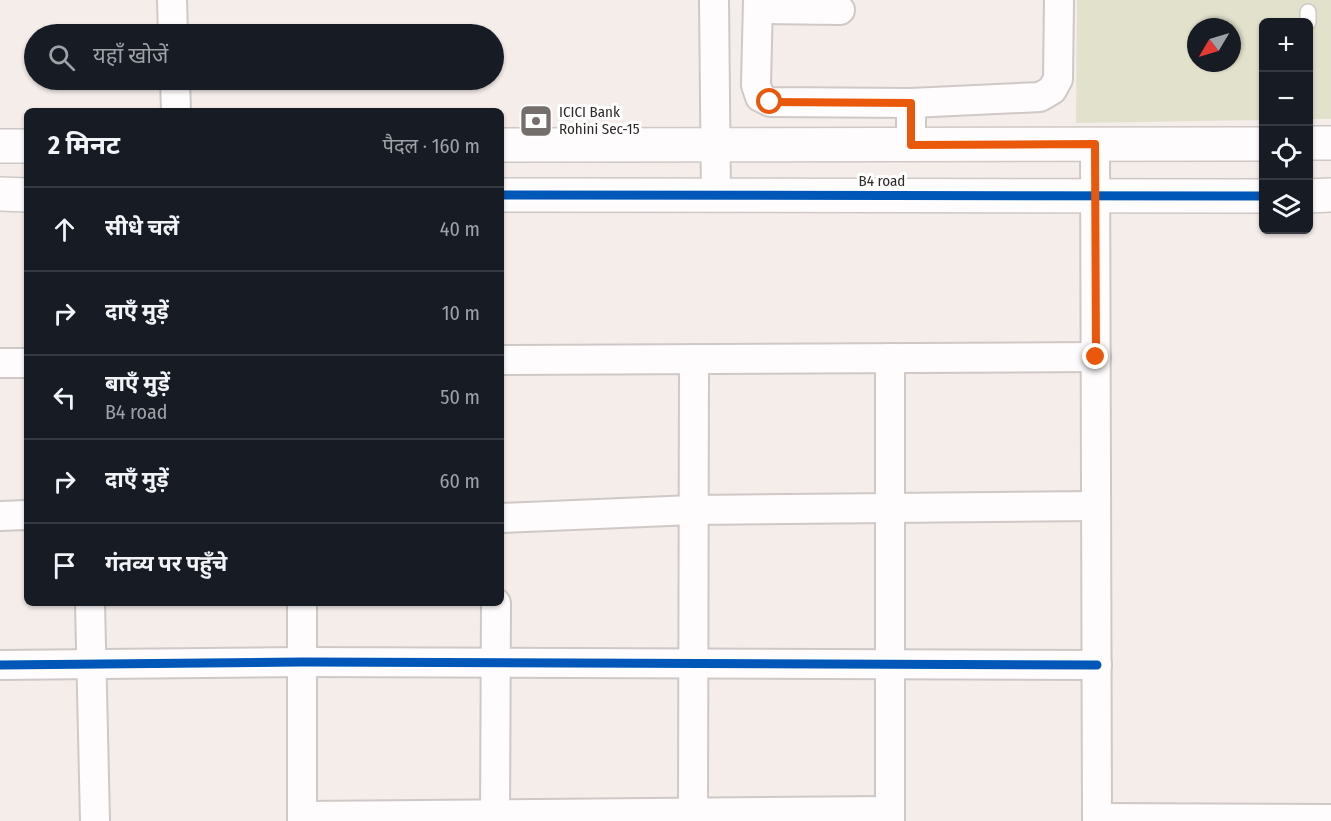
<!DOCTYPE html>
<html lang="hi">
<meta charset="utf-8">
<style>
body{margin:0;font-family:"Fira Sans Condensed","Noto Sans Devanagari",sans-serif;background:#20242c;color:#f1f3f6}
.controls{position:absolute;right:18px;top:18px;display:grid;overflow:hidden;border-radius:9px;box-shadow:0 2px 4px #0004}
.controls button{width:54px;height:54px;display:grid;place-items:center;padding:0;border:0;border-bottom:2px solid #363941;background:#171b24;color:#f1f3f6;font:30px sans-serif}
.compass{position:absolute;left:1187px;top:18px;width:54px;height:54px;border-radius:50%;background:#171b24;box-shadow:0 2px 4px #0004;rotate:232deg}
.stop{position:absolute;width:18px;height:18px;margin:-14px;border:4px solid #ea580c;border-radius:50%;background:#fff}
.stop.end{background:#ea580c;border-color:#fff;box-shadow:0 2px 6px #0008}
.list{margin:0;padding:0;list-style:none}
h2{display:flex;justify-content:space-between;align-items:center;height:78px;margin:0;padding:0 24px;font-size:26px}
h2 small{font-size:20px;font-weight:400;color:#9ea1a6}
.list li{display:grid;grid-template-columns:39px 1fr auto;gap:18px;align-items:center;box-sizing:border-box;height:84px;padding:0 24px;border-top:2px solid #363941}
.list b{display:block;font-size:22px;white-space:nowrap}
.list p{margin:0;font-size:20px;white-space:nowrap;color:#9ea1a6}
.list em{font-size:20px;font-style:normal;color:#9ea1a6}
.icon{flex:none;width:33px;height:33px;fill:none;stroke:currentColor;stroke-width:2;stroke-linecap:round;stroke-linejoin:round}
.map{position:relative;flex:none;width:1331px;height:821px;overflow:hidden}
.search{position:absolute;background:#171b24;box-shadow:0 2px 4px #0004;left:24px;top:24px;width:480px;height:66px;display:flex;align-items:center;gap:15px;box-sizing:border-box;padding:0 21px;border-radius:33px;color:#9ea1a6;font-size:22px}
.panel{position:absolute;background:#171b24;box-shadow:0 2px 4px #0004;left:24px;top:108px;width:480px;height:498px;border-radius:9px}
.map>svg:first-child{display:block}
.green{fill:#e2e1cc;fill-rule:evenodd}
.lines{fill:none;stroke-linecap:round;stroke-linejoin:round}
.service-casing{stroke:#cfc8c6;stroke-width:18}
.minor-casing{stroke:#cfc8c6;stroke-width:32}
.tertiary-casing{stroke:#cfc8c6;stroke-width:36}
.service{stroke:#fefcfc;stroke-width:15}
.minor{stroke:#fefcfc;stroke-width:28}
.tertiary{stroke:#fefcfc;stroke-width:33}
.cycleway-casing{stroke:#fff;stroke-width:13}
.cycleway{stroke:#0057b8;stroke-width:9}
.route{stroke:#ea580c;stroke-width:8}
.labels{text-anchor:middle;stroke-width:6;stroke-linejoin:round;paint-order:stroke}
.poi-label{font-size:15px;fill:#2f2a28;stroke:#fff;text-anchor:start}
.street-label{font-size:15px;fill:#2f2a28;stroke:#fff}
</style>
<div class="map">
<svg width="1331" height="821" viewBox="0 0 1331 821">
<rect width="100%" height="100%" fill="#f5edea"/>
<!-- green -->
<path class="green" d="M1077,0H1331V119H1309L1308,22H1264L1263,120L1076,123ZM1196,27H1232V63H1196Z"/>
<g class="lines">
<defs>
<polyline id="service" points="1308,22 1308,12"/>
<g id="minor">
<polyline points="172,0 173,34"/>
<polyline points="714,0 716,196"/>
<polyline points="758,0 756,85 760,97 770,102 911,103"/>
<polyline points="758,9 840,10"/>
<polyline points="175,80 176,111"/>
<polyline points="1095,144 1097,821"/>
<polyline points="911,145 911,103 1040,97 1052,90 1058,79 1059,0"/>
<polyline points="501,360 1096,357"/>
<polyline points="0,363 27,363"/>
<polyline points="0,516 27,515"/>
<polyline points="501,518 693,510 1096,506"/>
<polyline points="90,603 95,821"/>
<polyline points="302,603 302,821"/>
<polyline points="0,665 302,662 1097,665"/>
<polyline points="302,816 890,811"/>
<polyline points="1097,818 1331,819"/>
<polyline points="495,821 496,603"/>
<polyline points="693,821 694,359"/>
<polyline points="890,821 890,358"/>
</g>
<g id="tertiary">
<polyline points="1308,143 1331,143"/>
<polyline points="501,145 1264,144"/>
<polyline points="0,146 27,146"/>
<polyline points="0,194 27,195"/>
<polyline points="501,195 1264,196"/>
<polyline points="1308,196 1331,195"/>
</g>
</defs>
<!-- service casing -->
<use href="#service" class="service-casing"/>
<!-- minor casing -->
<use href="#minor" class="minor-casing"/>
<!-- tertiary casing -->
<use href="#tertiary" class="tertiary-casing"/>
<!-- service -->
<use href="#service" class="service"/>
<!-- minor -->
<use href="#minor" class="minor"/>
<!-- tertiary -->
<use href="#tertiary" class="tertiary"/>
<defs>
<g id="cycleway">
<polyline points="501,195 1264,196"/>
<polyline points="0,665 302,662 1097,665"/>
</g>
</defs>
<!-- cycleway casing -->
<use href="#cycleway" class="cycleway-casing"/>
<!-- cycleway -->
<use href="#cycleway" class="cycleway"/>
</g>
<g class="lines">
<!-- route -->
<polyline class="route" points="770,102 911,103 911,145 1095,144 1096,357"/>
</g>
<!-- icons -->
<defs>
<symbol id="bank-square" viewBox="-11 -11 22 22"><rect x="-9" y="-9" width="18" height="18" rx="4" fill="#746e6c" stroke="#fff"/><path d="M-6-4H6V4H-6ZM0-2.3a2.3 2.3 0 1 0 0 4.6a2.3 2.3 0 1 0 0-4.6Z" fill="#fff"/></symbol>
</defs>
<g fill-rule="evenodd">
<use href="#bank-square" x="517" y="102" width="38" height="38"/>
</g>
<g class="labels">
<!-- poi labels -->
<g class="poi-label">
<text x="559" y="117">ICICI Bank<tspan x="559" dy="17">Rohini Sec-15</tspan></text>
</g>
<!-- street labels -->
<g class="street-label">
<text x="882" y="186">B4 road</text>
</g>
</g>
</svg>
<div class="controls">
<button>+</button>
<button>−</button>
<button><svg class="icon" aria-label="locate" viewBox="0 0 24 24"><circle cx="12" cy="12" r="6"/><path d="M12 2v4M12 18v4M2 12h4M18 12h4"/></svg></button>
<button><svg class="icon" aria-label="layers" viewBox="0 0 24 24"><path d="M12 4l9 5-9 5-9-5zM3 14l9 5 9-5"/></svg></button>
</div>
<svg class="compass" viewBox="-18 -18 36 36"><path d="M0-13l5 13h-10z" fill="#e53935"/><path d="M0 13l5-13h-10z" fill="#9ea1a6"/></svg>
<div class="stop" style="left:770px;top:102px"></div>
<div class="stop end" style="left:1096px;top:357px"></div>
<div class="search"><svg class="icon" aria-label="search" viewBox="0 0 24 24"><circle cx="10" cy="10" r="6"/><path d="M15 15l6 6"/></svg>यहाँ खोजें</div>
<section class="panel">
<h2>2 मिनट<small>पैदल · 160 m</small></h2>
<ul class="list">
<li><svg class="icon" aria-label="ahead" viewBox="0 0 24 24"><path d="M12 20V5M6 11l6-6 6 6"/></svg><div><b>सीधे चलें</b></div><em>40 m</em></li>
<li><svg class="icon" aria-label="right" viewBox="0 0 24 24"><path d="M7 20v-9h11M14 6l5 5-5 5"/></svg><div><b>दाएँ मुड़ें</b></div><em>10 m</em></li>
<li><svg class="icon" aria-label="left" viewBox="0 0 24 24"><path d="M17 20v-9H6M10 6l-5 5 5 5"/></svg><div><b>बाएँ मुड़ें</b><p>B4 road</p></div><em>50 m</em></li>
<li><svg class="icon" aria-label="right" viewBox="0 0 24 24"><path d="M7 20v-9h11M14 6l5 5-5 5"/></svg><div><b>दाएँ मुड़ें</b></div><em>60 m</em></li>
<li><svg class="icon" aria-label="arrive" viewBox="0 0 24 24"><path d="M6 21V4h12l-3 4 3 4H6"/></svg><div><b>गंतव्य पर पहुँचे</b></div></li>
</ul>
</section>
</div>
